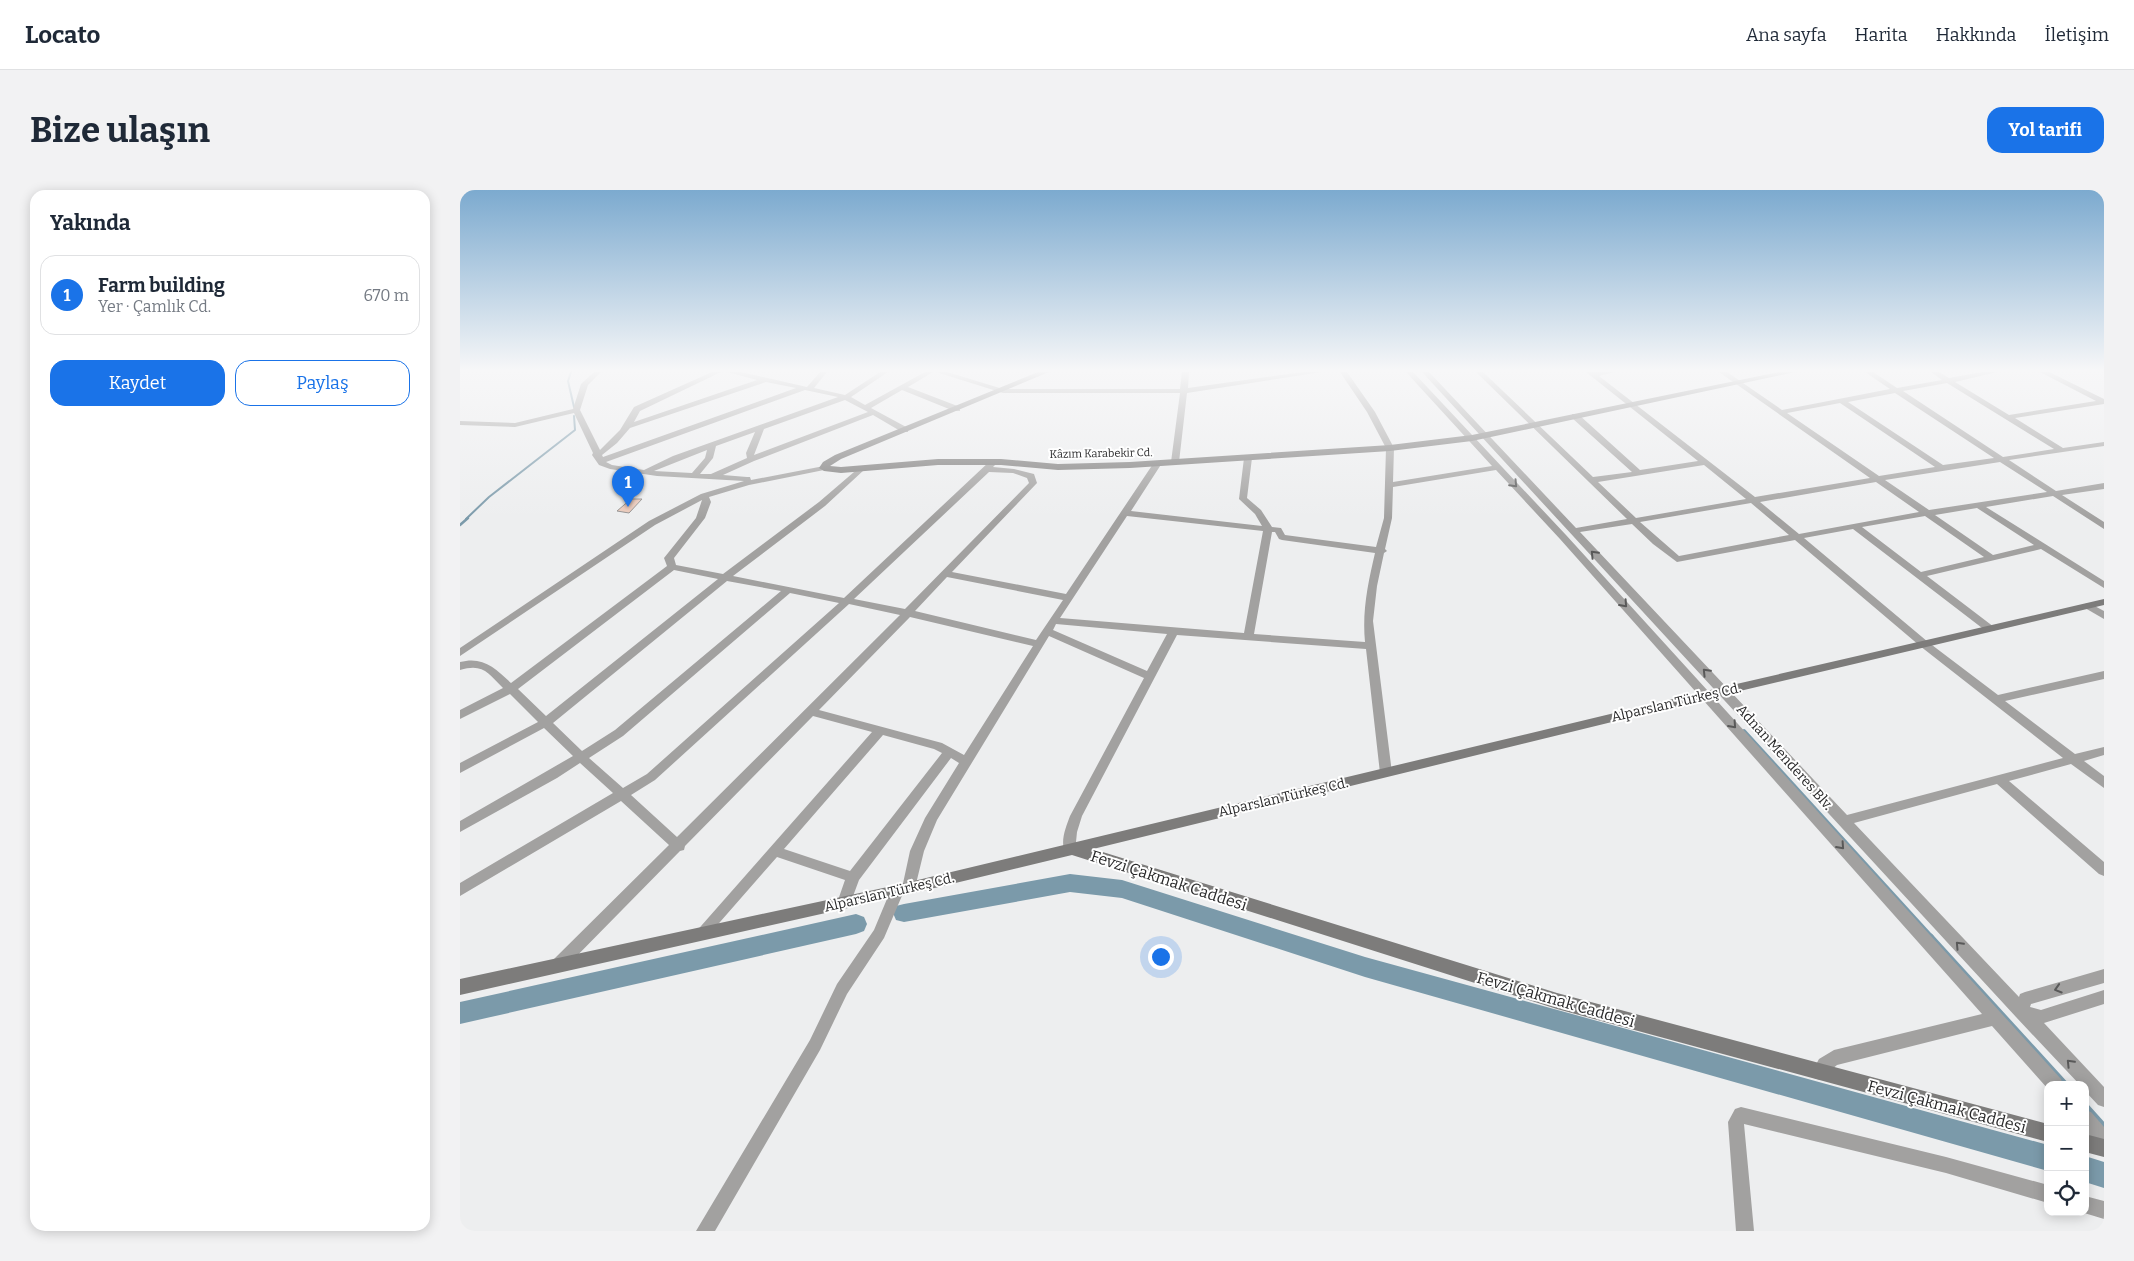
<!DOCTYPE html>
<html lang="tr">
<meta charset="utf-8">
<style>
body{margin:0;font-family:Bitter,serif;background:#f2f2f3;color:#1f2937}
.controls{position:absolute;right:15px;bottom:15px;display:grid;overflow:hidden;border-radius:10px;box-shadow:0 2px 12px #0003}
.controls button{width:45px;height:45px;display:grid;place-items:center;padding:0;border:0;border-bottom:1px solid #e0e1e3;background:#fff;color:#1f2937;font:25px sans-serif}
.you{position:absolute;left:700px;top:766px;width:18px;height:18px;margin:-12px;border:4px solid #fff;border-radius:50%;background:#1a73e8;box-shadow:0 0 0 8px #1a73e833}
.badge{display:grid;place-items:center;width:32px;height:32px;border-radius:50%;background:#1a73e8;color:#fff;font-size:16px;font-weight:700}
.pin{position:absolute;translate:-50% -41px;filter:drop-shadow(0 1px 2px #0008)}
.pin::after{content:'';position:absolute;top:26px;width:18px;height:15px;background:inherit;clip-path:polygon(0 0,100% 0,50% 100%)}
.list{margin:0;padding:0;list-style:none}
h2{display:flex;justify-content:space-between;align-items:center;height:65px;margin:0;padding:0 20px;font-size:21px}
h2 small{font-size:16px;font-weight:400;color:#747a83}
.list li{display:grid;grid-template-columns:32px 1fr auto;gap:15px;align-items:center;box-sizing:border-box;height:80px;margin:0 10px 10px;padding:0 10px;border:1px solid #e0e1e3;border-radius:15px}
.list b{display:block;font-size:19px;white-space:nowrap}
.list p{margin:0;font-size:16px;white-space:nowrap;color:#747a83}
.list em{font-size:16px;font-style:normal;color:#747a83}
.actions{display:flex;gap:10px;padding:15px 20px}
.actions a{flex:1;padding:11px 0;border:1px solid #1a73e8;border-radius:15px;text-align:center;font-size:18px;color:#1a73e8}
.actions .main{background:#1a73e8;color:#fff}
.icon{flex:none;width:28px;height:28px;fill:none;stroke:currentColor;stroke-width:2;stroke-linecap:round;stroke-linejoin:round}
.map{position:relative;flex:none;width:1644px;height:1041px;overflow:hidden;border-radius:15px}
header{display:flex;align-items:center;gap:30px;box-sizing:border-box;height:70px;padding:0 25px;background:#fff;border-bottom:1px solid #e0e1e3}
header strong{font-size:24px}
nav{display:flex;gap:28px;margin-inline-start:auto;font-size:18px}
.intro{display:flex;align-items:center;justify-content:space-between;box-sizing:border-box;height:120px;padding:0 30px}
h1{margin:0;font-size:35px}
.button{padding:12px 22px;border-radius:15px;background:#1a73e8;color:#fff;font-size:18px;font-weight:700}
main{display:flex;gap:30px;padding:0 30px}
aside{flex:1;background:#fff;border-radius:15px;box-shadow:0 2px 12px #0003}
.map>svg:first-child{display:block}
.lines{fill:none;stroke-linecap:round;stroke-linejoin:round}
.stream-far3{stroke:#7b9aaa;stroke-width:2}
.stream-far2{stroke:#7b9aaa;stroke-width:2.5}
.stream-far1{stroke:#7b9aaa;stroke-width:4}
.stream{stroke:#7b9aaa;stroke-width:4.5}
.river{fill:#7b9aaa;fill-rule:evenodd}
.building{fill:#ebcabb;stroke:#949291}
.street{fill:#a2a1a0;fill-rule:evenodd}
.secondary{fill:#7d7c7b;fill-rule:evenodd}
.oneway{stroke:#595959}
.labels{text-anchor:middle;stroke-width:4;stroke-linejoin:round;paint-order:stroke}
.far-street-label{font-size:11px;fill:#29292a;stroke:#fff}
.street-label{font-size:14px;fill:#29292a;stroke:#fff}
.near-street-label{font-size:16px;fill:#29292a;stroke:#fff}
</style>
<header>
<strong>Locato</strong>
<nav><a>Ana sayfa</a><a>Harita</a><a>Hakkında</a><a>İletişim</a></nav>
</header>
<div class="intro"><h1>Bize ulaşın</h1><a class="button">Yol tarifi</a></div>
<main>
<aside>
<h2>Yakında<small></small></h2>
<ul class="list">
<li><span class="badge">1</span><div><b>Farm building</b><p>Yer · Çamlık Cd.</p></div><em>670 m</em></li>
</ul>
<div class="actions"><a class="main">Kaydet</a><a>Paylaş</a></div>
</aside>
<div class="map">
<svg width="1644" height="1041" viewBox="0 0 1644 1041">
<rect width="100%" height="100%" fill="#edeeef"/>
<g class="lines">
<!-- stream-far3 -->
<g class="stream-far3">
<polyline points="111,182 108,191 114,217"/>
<polyline points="6,329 29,307 115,240 114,226"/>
</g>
<!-- stream-far2 -->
<polyline class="stream-far2" points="0,335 8,328"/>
<!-- stream-far1 -->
<polyline class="stream-far1" points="1284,541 1472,747"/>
<!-- stream -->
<g class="stream">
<polyline points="1471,746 1607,895"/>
<polyline points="1625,914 1644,935"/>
</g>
<!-- river -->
<g class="river">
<polygon points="610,684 662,690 905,767 1588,955 1588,981 905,787 662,708 610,702 444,732 436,730 433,723 436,716 444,714"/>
<polygon points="396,724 404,727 407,734 404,741 396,744 0,834 0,812"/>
<polygon points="1625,966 1644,972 1644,998 1625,992"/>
</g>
</g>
<!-- building -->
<polygon class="building" points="171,309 182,309 169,323 157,321"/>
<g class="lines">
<!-- street -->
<g class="street">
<path d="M134,182H141L128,195L120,220L140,260L160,240L174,217L252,182H261L180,221L174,232L297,190L267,182H281L347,197L360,182H367L354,198L385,205L420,182H428L391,207L405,215L465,182H473L448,197L500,217V221H494L442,200L411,218L448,238V242H442L413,225L294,271L263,285L287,287H290L291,290L364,276L368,278L364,280L289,295L249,307L251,312L245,328L214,368L216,375L263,384L359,312L401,276L405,278L404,280L365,316L273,386L384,408L530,271H533L537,273L533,277L554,279L574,284L577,293L492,382L606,404L695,271H698L702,273L671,321L802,336L795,324L779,309L784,268L788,266L792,268L787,308L801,320L812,337L821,338L825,345L916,357L924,328L926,258L907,222L880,182H887L915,222L934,258L933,292L1032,276L946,182H953L1106,345L1541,823L1601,889L1603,895H1588V899L1532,836L1377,875C1371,879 1368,887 1360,890L1354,888L1352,882L1359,869L1374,860L1522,824L1100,349L1036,280L933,297L932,328L925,359L927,361L924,363L917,396L913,431L932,583L930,586H922L920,583L906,459L717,445L622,626L617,642L615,662L610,663L605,662C600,651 606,637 610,626L684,488L589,446L477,630L464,661L454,702L449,704L444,701L424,748L387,804L360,860L255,1041H236L350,850L377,794L414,740L432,697L437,695L442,698L450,661L465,628L499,573L491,568L399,690L389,717L384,719L379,717L377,713L385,690L317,667L246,748L241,750L236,748L234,744L412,542L353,526L225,656L224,660L220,661L104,779L99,781L94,779L92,774L94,769L209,655L161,611L0,706V693L153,603L120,573L97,588L0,642V631L113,566L84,538L0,583V573L78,532L50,504L0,529V520L43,498C28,483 23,473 0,480V472C23,466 35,478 51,493L207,376L204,368L236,328L242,310L195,335L0,466V458L189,331L241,304L284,291L197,286L150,279L139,275L132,265L133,263L114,223L55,237L0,235V231L55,233L113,219L121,194ZM306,192L336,198L143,267L142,265L157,253L170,238ZM345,200L378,207L213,266L184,280L152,275L146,272ZM385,210L408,222L294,265L304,239ZM295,242L286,263L287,268L251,284H240L253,268L256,256ZM247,260L245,268L232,283L194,281ZM529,282L553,283L567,288L569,293L445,419L394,409ZM667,326L803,341L784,443L600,428ZM812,342H815L819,349L822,350L915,363C908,393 902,421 905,452L794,444ZM214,380L258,389L86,526L58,499ZM487,387L603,410L576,450L455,421ZM267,391L321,401L155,540L122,561L93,533ZM330,403L379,413L187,584L163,598L129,568L163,546ZM389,414L440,425L217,647L171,605L195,590ZM450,427L573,456L504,565L482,553L359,520ZM596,434L707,444L687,481L593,440ZM423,545L474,559L482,563L390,681L324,659Z"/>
<polygon points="476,182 487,182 543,199 720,199 722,182 729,182 728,198 843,182 862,182 727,203 719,272 715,274 711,272 720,203 543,203"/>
<path d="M962,182H969L1116,338L1167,329L1016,182H1023L1133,287L1172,282L1112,228V224H1118L1180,280L1238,271L1126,182H1154L1139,186L1295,307L1410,288L1259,182H1267L1322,220L1430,199L1405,182H1413L1437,198L1482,190L1471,182H1479L1489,188L1522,182H1537L1495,192L1549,225L1636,211L1580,182H1589L1644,209V214L1555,228L1603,258L1644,252V256L1549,270L1596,301L1644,293V299L1602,305L1644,332V339L1593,306L1526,317L1644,391V398L1581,359L1467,386L1534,437L1535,439L1534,441H1526L1393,339L1344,348L1468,452L1538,505L1644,481V489L1545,511L1615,564L1644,557V565L1624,571L1644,586V598L1611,574L1549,591L1644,672V686L1639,684L1537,594L1394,633L1559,807L1560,804L1565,802L1644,779V793L1571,814L1570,817L1581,820L1644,800V814L1584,833L1644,897V917L1638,915L1625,901V895H1620L1556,827ZM1487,193L1594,259L1543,267L1443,201ZM1435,203L1534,268L1483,275L1388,212ZM1380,213L1475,277L1419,286L1327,223ZM1540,272L1587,302L1469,320L1425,290ZM1244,275L1286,309L1176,328L1138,292ZM1416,292L1459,322L1339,344L1300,312ZM1291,313L1329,345L1219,366L1180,332ZM1517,318L1574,355L1533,365L1475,325ZM1465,326L1524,367L1461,382L1402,337ZM1172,334L1193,354L1217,372L1335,350L1460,456L1603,568L1387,625L1120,342Z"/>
<polygon points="1629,413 1644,421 1644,429 1625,418 1624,416 1625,414"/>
<polygon points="1281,917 1486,967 1588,995 1588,1013 1486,983 1284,934 1294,1041 1276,1041 1268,932 1275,919"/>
<polygon points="1625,920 1631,922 1644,937 1644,957 1638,955 1625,941"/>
<polygon points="1625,1006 1644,1011 1644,1029 1621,1022 1625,1022"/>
</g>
<!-- secondary -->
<g class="secondary">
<polygon points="578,182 589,182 381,269 370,276 381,277 478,269 541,269 598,274 670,272 930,255 1012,245 1319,182 1335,182 1012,251 930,261 670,278 598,280 541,275 478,275 381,283 364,281 359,278 363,272 375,265"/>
<polygon points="1644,409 1644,415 1246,509 633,659 1097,803 1588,934 1588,952 1097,819 612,665 437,707 0,805 0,789 437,695 1246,501"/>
<polygon points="1625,944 1644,949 1644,967 1625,962"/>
</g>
</g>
<!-- one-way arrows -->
<defs><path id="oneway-chevron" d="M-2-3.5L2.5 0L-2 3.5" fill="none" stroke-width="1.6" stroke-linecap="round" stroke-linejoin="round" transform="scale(1.25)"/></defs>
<g class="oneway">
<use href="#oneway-chevron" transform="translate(1054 294) rotate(47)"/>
<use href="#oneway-chevron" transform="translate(1134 364) rotate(-134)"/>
<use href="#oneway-chevron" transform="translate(1164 414) rotate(48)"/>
<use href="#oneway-chevron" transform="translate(1246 482) rotate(-134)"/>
<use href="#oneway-chevron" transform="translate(1273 535) rotate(48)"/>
<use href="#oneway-chevron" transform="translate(1381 656) rotate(48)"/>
<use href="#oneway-chevron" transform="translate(1499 755) rotate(-133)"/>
<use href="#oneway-chevron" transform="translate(1598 799) rotate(163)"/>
<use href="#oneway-chevron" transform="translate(1610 873) rotate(-134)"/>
</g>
<!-- sky -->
<linearGradient id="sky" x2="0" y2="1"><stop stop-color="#7caacf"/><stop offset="0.55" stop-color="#f7f7f8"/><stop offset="1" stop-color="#f7f7f8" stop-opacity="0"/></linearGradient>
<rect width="1644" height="328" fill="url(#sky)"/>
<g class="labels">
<!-- far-street labels -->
<g class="far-street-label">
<text transform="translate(641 263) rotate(-1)" y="4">Kâzım Karabekir Cd.</text>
</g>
<!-- street labels -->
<g class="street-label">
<text transform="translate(1216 512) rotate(-13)" y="5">Alparslan Türkeş Cd.</text>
<text transform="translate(1325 567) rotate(48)" y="5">Adnan Menderes Blv.</text>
<text transform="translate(823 607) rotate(-13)" y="5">Alparslan Türkeş Cd.</text>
<text transform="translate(429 702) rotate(-13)" y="5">Alparslan Türkeş Cd.</text>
</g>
<!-- near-street labels -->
<g class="near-street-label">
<text transform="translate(709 690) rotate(18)" y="6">Fevzi Çakmak Caddesi</text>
<text transform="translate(1096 809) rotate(16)" y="6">Fevzi Çakmak Caddesi</text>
<text transform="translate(1487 916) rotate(15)" y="6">Fevzi Çakmak Caddesi</text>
</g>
</g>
</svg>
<div class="controls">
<button>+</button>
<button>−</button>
<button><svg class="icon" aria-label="locate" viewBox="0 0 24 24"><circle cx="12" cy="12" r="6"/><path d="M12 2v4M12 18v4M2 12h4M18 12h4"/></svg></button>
</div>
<div class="you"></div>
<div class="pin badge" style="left:168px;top:317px">1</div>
</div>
</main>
